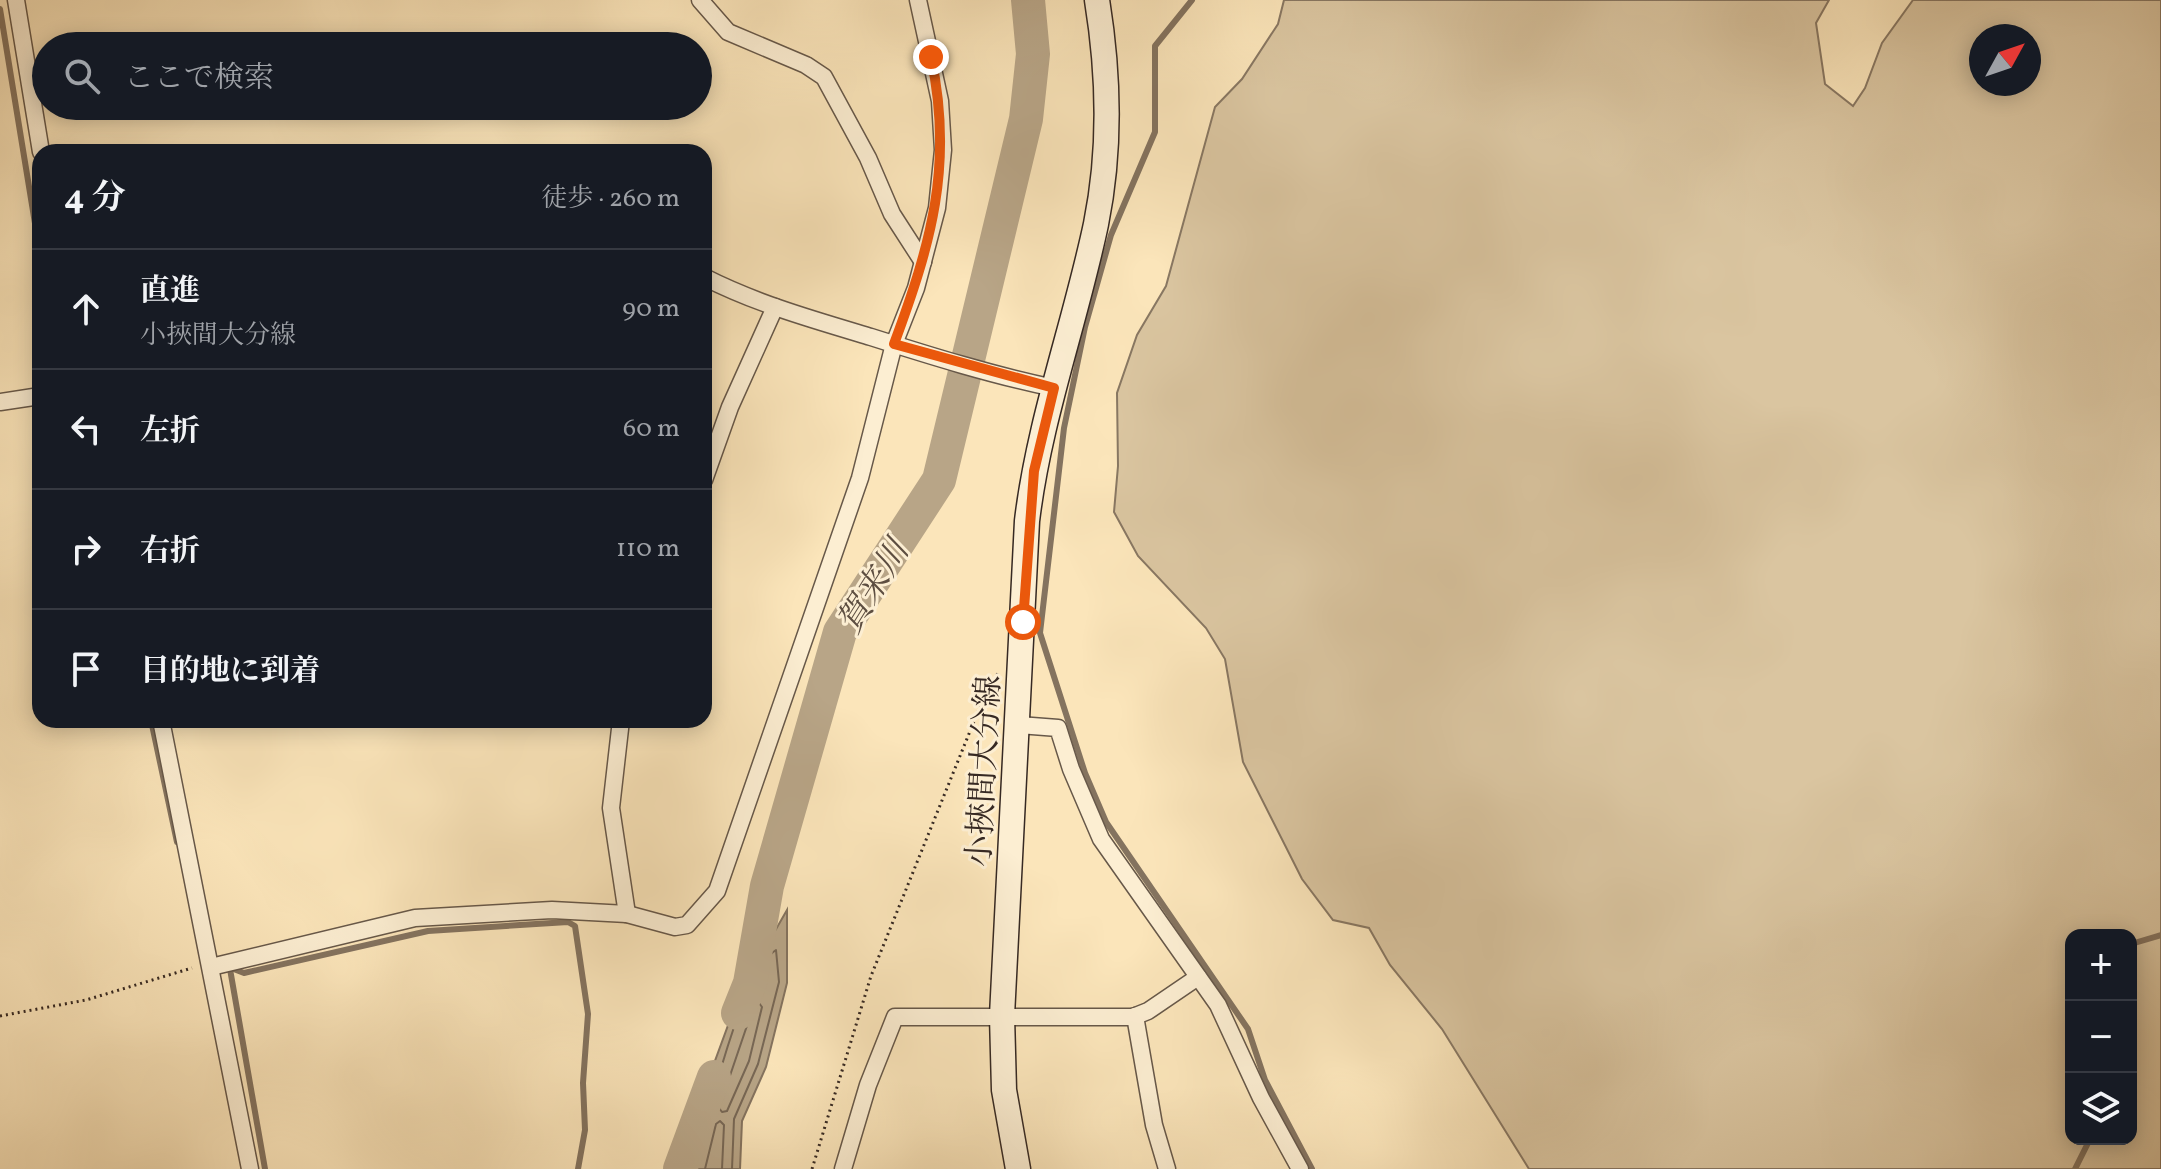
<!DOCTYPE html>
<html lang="ja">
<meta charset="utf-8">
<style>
body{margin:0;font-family:Vollkorn,"Noto Serif JP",serif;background:#20242c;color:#f1f3f6}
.controls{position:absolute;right:24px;bottom:24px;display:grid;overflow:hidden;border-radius:16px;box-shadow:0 4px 20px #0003}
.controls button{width:72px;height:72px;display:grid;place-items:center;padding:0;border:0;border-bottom:2px solid #363941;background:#171b24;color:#f1f3f6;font:40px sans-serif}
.compass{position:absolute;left:1969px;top:24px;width:72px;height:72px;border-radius:50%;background:#171b24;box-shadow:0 4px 20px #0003;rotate:50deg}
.stop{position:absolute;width:24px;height:24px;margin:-18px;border:6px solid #ea580c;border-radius:50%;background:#fff}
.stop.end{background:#ea580c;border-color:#fff;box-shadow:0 2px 8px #0008}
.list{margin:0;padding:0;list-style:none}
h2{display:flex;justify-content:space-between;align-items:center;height:104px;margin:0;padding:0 32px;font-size:34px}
h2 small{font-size:26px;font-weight:400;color:#9ea1a6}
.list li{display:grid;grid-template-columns:52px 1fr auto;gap:24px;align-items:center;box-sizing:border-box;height:120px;padding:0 32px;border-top:2px solid #363941}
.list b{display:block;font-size:30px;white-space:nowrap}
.list p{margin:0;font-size:26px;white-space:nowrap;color:#9ea1a6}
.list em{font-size:26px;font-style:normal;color:#9ea1a6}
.icon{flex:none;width:44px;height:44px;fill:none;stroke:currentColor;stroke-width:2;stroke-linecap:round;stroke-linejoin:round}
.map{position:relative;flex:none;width:2161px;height:1169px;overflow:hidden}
.search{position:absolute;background:#171b24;box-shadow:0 4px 20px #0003;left:32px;top:32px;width:680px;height:88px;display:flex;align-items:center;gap:20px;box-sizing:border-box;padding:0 28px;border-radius:44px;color:#9ea1a6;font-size:30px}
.panel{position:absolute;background:#171b24;box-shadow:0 4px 20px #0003;left:32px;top:144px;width:680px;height:584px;border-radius:24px}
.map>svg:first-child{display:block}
.green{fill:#dac5a0;stroke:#887762;stroke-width:2;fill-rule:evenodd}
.water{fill:#b8a587;stroke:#84735f;stroke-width:2}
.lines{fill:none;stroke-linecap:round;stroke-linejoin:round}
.shore{stroke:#776755;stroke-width:2}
.stream{stroke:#84735f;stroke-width:6}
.river{stroke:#b8a587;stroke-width:34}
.minor-casing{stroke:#675849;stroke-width:19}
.secondary-casing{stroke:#362923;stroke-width:27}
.path{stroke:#362923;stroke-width:3;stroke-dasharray:2 4;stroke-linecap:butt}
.minor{stroke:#fceed2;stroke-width:16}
.secondary{stroke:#fceed2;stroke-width:24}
.route{stroke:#ea580c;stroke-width:10}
.labels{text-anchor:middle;stroke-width:6;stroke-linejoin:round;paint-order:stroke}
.street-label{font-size:32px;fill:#362923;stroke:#fceed2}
.water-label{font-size:34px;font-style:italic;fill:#5d4e41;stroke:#fceed2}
</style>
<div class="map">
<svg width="2161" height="1169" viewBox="0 0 2161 1169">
<rect width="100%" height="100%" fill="#fbe5ba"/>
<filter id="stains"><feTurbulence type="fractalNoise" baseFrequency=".0025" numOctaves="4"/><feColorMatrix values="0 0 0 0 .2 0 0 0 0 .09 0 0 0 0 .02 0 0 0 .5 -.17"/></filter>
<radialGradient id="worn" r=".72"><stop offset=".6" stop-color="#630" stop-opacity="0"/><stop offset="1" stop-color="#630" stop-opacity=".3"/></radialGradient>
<!-- green -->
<path class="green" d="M1284,0H1829L1816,23L1825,84L1853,106L1865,88L1882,43L1913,0H2161V1169H1529L1442,1029L1390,965L1369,928L1333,920L1302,879L1243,762L1225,659L1206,628L1138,556L1114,512L1118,466L1117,393L1137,335L1166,286L1215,107L1242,79L1278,24ZM1981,36H2029V84H1981ZM2071,935H2131V1139H2071Z"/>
<!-- water -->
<polygon class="water" points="787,910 787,983 766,1067 742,1121 740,1169 687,1169 705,1088 741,990"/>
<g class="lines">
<!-- shore -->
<g class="shore">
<polygon points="759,1003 762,1007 749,1061 727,1111 722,1112 719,1108 754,1005"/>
<path d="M695,1169C705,1126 741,972 776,950L779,982L758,1064L734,1119L732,1169"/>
<polyline points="705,1169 716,1124 720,1121 724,1125 722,1169"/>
</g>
<!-- stream -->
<g class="stream">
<polyline points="1192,0 1155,46 1155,132 1111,235 1085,327 1064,428 1040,633 1085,773 1106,822 1248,1029 1265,1080 1312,1169"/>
<polyline points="0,9 40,254"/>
<polyline points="151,720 177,842"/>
<polyline points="2131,944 2161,935"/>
<polyline points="226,966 244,973 428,931 568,922 575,926 588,1014 583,1083 585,1130 578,1169"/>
<polyline points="230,969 265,1169"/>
<polyline points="2075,1169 2090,1139"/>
</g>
<!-- river -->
<g class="river">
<polyline points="738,1013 750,983 767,886 840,632 939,480 1026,119 1033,54 1028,0"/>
<polyline points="680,1169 714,1077"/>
</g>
<defs>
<g id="minor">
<polyline points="16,0 41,152"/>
<polyline points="700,0 728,32 806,65 824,77 868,158 892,214 923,262"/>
<path d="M704,277C757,304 814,320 871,337C931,356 992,375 1054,388"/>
<polyline points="0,402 40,396"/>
<polyline points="704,480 730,407 775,307"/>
<polyline points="161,720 250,1169"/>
<polyline points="621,720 611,808 627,914"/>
<polyline points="1019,725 1058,728 1071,769 1101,839 1218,1005 1261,1098 1300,1169"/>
<polyline points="211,967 415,918 552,910 627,914 675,927 687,925 717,891 860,478 894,344 916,288 937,208 943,150 940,101 918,0"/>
<polyline points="1135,1016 1154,1125 1167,1169"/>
<polyline points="843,1169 868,1085 895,1017 1133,1017 1148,1011 1198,977"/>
</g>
<path id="secondary" d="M1018,1169L1004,1090L1002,1016L1027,521C1039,420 1075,324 1096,224C1111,150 1109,74 1097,0"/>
</defs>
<!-- minor casing -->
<use href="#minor" class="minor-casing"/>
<!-- secondary casing -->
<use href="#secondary" class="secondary-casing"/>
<!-- path -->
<g class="path">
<polyline points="0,1016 86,1000 192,968"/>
<polyline points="812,1169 871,976 979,709 998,673"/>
</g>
<!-- minor -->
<use href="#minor" class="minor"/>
<!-- secondary -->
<use href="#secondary" class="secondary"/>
</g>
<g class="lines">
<!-- route -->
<path class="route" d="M931,57C954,165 931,244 894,344L1054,388L1034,471L1023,622"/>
</g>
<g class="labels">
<!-- street labels -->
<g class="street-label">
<text transform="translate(983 771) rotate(-87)" y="11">小挾間大分線</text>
</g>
<!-- water labels -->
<g class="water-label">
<text transform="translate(872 586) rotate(-58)" y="12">賀来川</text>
</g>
</g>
<rect width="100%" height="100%" filter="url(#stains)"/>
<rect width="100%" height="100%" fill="url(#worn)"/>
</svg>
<div class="controls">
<button>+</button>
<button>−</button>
<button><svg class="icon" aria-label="layers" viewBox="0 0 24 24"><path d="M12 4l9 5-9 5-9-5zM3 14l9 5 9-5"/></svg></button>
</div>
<svg class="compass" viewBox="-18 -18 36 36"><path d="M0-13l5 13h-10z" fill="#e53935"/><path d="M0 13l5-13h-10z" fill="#9ea1a6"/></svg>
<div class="stop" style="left:1023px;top:622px"></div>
<div class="stop end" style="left:931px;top:57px"></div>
<div class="search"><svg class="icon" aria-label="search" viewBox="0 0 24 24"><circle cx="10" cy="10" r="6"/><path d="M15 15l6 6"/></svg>ここで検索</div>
<section class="panel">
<h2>4 分<small>徒歩 · 260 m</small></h2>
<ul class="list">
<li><svg class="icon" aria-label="ahead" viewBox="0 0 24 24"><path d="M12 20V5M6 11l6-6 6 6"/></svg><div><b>直進</b><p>小挾間大分線</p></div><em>90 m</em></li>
<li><svg class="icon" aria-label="left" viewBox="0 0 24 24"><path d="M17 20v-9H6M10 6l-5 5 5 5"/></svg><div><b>左折</b></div><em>60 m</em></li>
<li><svg class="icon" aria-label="right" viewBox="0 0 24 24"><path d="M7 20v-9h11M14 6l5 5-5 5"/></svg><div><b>右折</b></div><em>110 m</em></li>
<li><svg class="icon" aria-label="arrive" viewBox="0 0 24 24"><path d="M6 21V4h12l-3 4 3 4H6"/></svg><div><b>目的地に到着</b></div></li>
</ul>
</section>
</div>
